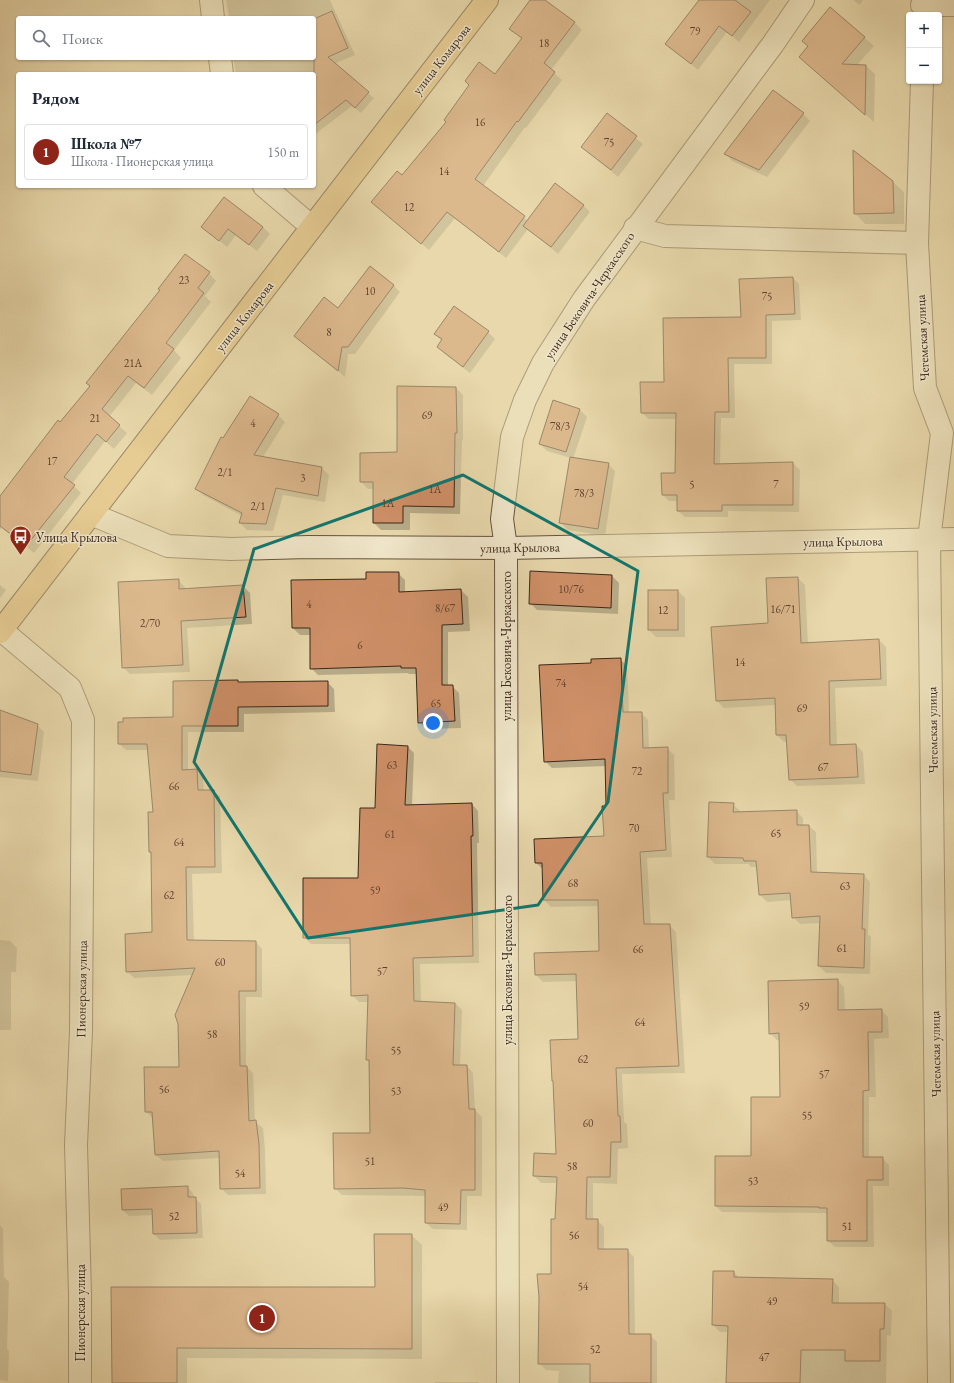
<!DOCTYPE html>
<html lang="ru">
<meta charset="utf-8">
<style>
body{margin:0;font-family:"EB Garamond",serif;background:#f2f2f3;color:#1f2937}
.controls{position:absolute;right:12px;top:12px;display:grid;overflow:hidden;border-radius:4px;box-shadow:0 1px 3px #0004}
.controls button{width:36px;height:36px;display:grid;place-items:center;padding:0;border:0;border-bottom:1px solid #e0e1e3;background:#fff;color:#1f2937;font:20px sans-serif}
.you{position:absolute;left:433px;top:723px;width:14px;height:14px;margin:-10px;border:3px solid #fff;border-radius:50%;background:#1a73e8;box-shadow:0 0 0 6px #1a73e833}
.badge{display:grid;place-items:center;width:26px;height:26px;border-radius:50%;background:#8f2418;color:#fff;font-size:13px;font-weight:700}
.pin{position:absolute;translate:-50% -50%;border:2px solid #fff;box-shadow:0 1px 4px #0006}
.list{margin:0;padding:0;list-style:none}
h2{display:flex;justify-content:space-between;align-items:center;height:52px;margin:0;padding:0 16px;font-size:17px}
h2 small{font-size:13px;font-weight:400;color:#747a83}
.list li{display:grid;grid-template-columns:26px 1fr auto;gap:12px;align-items:center;box-sizing:border-box;height:56px;margin:0 8px 8px;padding:0 8px;border:1px solid #e0e1e3;border-radius:4px}
.list b{display:block;font-size:15px;white-space:nowrap}
.list p{margin:0;font-size:13px;white-space:nowrap;color:#747a83}
.list em{font-size:13px;font-style:normal;color:#747a83}
.icon{flex:none;width:22px;height:22px;fill:none;stroke:currentColor;stroke-width:2;stroke-linecap:round;stroke-linejoin:round}
.map{position:relative;flex:none;width:954px;height:1383px;overflow:hidden}
.search{position:absolute;background:#fff;box-shadow:0 1px 3px #0004;left:16px;top:16px;width:300px;height:44px;display:flex;align-items:center;gap:10px;box-sizing:border-box;padding:0 14px;border-radius:4px;color:#747a83;font-size:15px}
.panel{position:absolute;background:#fff;box-shadow:0 1px 3px #0004;left:16px;top:72px;width:300px;height:116px;border-radius:4px}
.map>svg:first-child{display:block}
.shadow{fill:#0003}
.building{fill:#cf9068;stroke:#3a271b}
.lines{fill:none;stroke-linecap:round;stroke-linejoin:round}
.minor-casing{stroke:#66533f;stroke-width:24}
.major-casing{stroke:#3a271b;stroke-width:24}
.minor{stroke:#f0e6c9;stroke-width:22}
.major{stroke:#e4bc76;stroke-width:22}
.marked{fill:none;stroke:#0f766e;stroke-width:3;stroke-linejoin:round}
.labels{text-anchor:middle;stroke-width:3;stroke-linejoin:round;paint-order:stroke}
.number-label{font-size:11px;fill:#5f412e}
.street-label{font-size:13px;fill:#3a271b;stroke:#f0e6c9}
.poi-label{font-size:13px;fill:#3a271b;stroke:#f0e6c9;text-anchor:start}
</style>
<div class="map">
<svg width="954" height="1383" viewBox="0 0 954 1383">
<rect width="100%" height="100%" fill="#e8d8ac"/>
<filter id="stains"><feTurbulence type="fractalNoise" baseFrequency=".005" numOctaves="4"/><feColorMatrix values="0 0 0 0 .2 0 0 0 0 .09 0 0 0 0 .02 0 0 0 .5 -.17"/></filter>
<radialGradient id="worn" r=".72"><stop offset=".6" stop-color="#630" stop-opacity="0"/><stop offset="1" stop-color="#630" stop-opacity=".3"/></radialGradient>
<!-- shadow -->
<g class="shadow">
<polygon points="226,0 330,0 355,55 334,64 374,98 361,113 352,106 314,135 314,80 324,72 313,74 236,74 233,58 314,58 314,18 229,18"/>
<polygon points="531,0 544,0 575,23 582,30 551,70 562,80 526,128 525,127 483,186 528,221 583,205 590,212 558,254 528,229 506,258 455,218 429,250 372,202 402,177 495,75 522,39 510,29"/>
<polygon points="700,0 770,0 739,42 727,32 698,70 666,44"/>
<polygon points="853,0 863,0 860,5"/>
<polygon points="831,8 874,46 857,65 866,66 875,74 874,122 800,57 809,47"/>
<polygon points="607,114 643,144 618,177 582,147"/>
<polygon points="803,114 810,121 767,177 732,161 726,154"/>
<polygon points="893,182 904,192 904,224 865,224 855,213"/>
<polygon points="224,198 263,227 270,234 257,251 236,235 227,247 202,227"/>
<polygon points="209,273 216,281 205,296 211,302 174,350 181,358 152,395 136,383 109,417 127,433 114,449 105,441 72,484 81,493 34,553 2,527 0,530 0,497 60,423"/>
<polygon points="793,278 799,284 801,320 772,321 772,364 734,364 735,418 721,418 720,465 793,463 800,470 799,512 728,511 728,517 685,517 678,511 678,501 669,501 663,495 676,474 677,419 649,419 642,413 665,383 742,318"/>
<polygon points="393,285 400,292 355,354 348,354 345,377 295,336"/>
<polygon points="454,308 488,332 495,339 470,373 445,354 438,347 442,341 435,334"/>
<polygon points="456,388 463,395 463,440 462,440 460,514 410,513 410,530 381,530 374,523 374,489 368,489 361,482 398,453"/>
<polygon points="554,401 580,410 587,417 573,459 608,464 615,471 605,536 568,530 561,523 571,458 547,451 540,444"/>
<polygon points="278,415 285,422 263,457 322,468 329,475 325,502 283,495 273,531 247,530 240,523 242,516 203,495 196,488 223,440"/>
<polygon points="398,573 405,580 405,593 461,590 468,597 470,631 448,632 448,686 452,686 459,693 461,728 426,729 419,722 417,674 409,674 408,673 318,675 311,668 311,635 300,635 293,628 367,580"/>
<polygon points="612,576 619,583 618,614 537,610 530,603"/>
<polygon points="798,578 805,585 808,643 879,640 886,647 887,686 835,688 837,746 856,745 863,752 865,784 797,786 790,779 788,742 784,742 777,735 776,705 724,708 717,701 712,628 769,624 767,579"/>
<polygon points="178,580 185,587 185,589 243,586 250,593 252,624 187,628 190,672 130,674 123,667"/>
<polygon points="0,585 6,590 0,598"/>
<polygon points="649,591 678,591 685,598 685,637 656,637 649,630"/>
<polygon points="620,659 627,666 629,713 641,713 648,720 649,749 667,748 674,755 675,800 669,800 672,857 647,858 651,925 669,925 676,932 685,1073 622,1074 624,1122 627,1124 628,1148 618,1149 617,1184 593,1183 593,1220 597,1220 604,1227 604,1250 627,1250 634,1257 635,1335 650,1335 657,1342 657,1383 558,1383 559,1371 546,1370 540,1364 552,1275 557,1183 541,1183 534,1176 557,1155 579,1040 577,981 543,982 536,975 600,952 599,906 551,907 544,900 544,870 536,863 605,837 607,807 607,766 552,768 545,761 592,664"/>
<polygon points="327,682 334,689 335,712 244,714 244,732 188,732 188,771 196,770 203,777 204,791 214,791 220,797 222,873 192,874 194,941 256,942 262,949 262,997 246,997 246,1066 253,1073 255,1122 263,1128 265,1151 266,1194 228,1195 221,1188 221,1158 163,1161 156,1155 152,1118 146,1111 180,1068 193,975 134,978 127,971 153,933 152,854 150,851 154,812 149,750 126,750 119,744 174,718 239,683"/>
<polygon points="0,715 37,725 44,732 38,781 0,777"/>
<polygon points="407,746 414,753 412,806 472,804 478,811 479,843 477,843 479,963 420,964 421,1002 455,1003 462,1010 460,1066 467,1066 473,1073 475,1110 482,1117 482,1196 467,1196 467,1230 433,1229 426,1223 426,1196 342,1195 335,1188 371,1134 370,1063 367,1059 369,1002 359,1002 352,995 351,944 311,944 304,937 359,879 376,809"/>
<polygon points="733,804 740,811 740,813 796,811 803,818 803,826 809,826 816,832 817,873 864,875 870,882 868,934 871,937 870,974 826,973 819,966 820,923 800,924 793,917 792,900 767,902 760,895 757,867 751,867 748,864 715,864 708,857"/>
<polygon points="0,940 10,941 17,948 16,972 11,972 11,1030 0,1030"/>
<polygon points="837,980 844,987 845,1011 881,1010 888,1017 889,1038 874,1039 876,1097 869,1097 869,1158 882,1158 889,1165 889,1186 873,1186 874,1247 835,1247 828,1241 828,1215 825,1213 722,1212 716,1206 752,1157 782,1098 780,1040 777,1040 770,1033"/>
<polygon points="187,1187 193,1193 194,1198 195,1198 201,1204 203,1238 160,1240 154,1234 153,1215 129,1216 123,1210"/>
<polygon points="0,1225 3,1229 4,1277 9,1282 7,1349 9,1351 8,1381 0,1380"/>
<polygon points="411,1235 422,1245 422,1359 187,1358 187,1383 116,1383 112,1288 376,1288"/>
<polygon points="734,1272 739,1278 832,1280 839,1287 839,1304 885,1304 892,1311 891,1336 887,1335 886,1383 727,1383 729,1332 720,1332 713,1325"/>
<rect x="435" y="1382" width="43" height="1"/>
</g>
<!-- building -->
<g class="building">
<polygon points="530,0 545,0 575,22 544,63 555,72 518,122 517,121 475,179 525,216 499,252 447,212 421,244 371,202 397,171 402,175 446,122 444,120 469,85 465,81 479,62 495,74 522,38 509,29"/>
<polygon points="699,0 735,0 751,12 732,36 719,26 691,64 665,44"/>
<polygon points="830,7 865,37 842,64 866,65 865,115 799,57 808,46 802,41"/>
<polygon points="332,11 348,48 328,57 369,92 355,108 346,100 314,125 314,19"/>
<polygon points="773,90 804,113 759,170 724,154"/>
<polygon points="607,113 637,136 611,170 581,147"/>
<polygon points="853,150 893,181 894,213 854,214"/>
<polygon points="555,183 584,205 551,247 523,226"/>
<polygon points="224,197 263,227 249,245 228,229 219,241 201,227"/>
<polygon points="185,254 210,272 198,288 204,293 166,343 174,349 144,388 128,376 102,409 120,425 106,442 97,434 64,477 75,485 26,546 0,526 0,496 58,420 60,422 90,386 86,383 160,290 158,289"/>
<polygon points="370,266 394,285 348,347 342,347 338,371 294,336 324,297 338,308"/>
<polygon points="793,277 795,314 766,315 766,358 728,358 729,412 715,412 714,464 793,462 793,505 722,505 722,511 677,511 677,495 662,495 661,473 675,473 676,413 641,413 640,382 664,382 663,318 741,317 739,279"/>
<polygon points="454,306 489,331 463,367 437,347 442,339 434,334"/>
<polygon points="397,386 456,387 457,433 455,433 454,507 403,506 403,523 373,523 373,482 360,482 360,453 397,452"/>
<polygon points="250,396 279,414 254,455 322,467 318,496 276,488 266,524 239,523 242,513 195,489 221,437 223,438"/>
<polygon points="553,400 580,409 566,452 539,444"/>
<polygon points="570,457 609,463 598,529 559,523"/>
<polygon points="530,571 612,575 611,608 529,604"/>
<polygon points="366,572 399,572 399,592 461,589 463,624 442,625 442,685 453,685 455,721 418,723 416,668 401,668 401,666 310,669 310,628 292,628 291,580 366,579"/>
<polygon points="798,577 801,643 879,639 881,679 829,681 830,745 856,744 858,777 789,780 786,735 776,735 775,698 716,701 711,627 768,623 766,578"/>
<polygon points="179,579 179,589 243,585 246,617 181,621 183,665 122,668 118,582"/>
<rect x="648" y="590" width="30" height="40"/>
<polygon points="621,658 623,712 642,712 643,748 668,747 668,793 663,793 666,850 640,852 644,924 670,924 679,1066 616,1068 618,1116 620,1116 621,1142 611,1142 610,1177 587,1177 586,1219 598,1219 598,1249 628,1249 629,1334 651,1334 651,1383 590,1383 590,1364 538,1364 539,1297 537,1274 551,1274 551,1219 555,1219 557,1177 533,1176 534,1153 556,1154 553,1081 552,1081 550,1040 578,1039 576,974 535,975 534,953 599,951 598,900 543,900 542,863 535,863 534,839 604,836 602,806 606,806 605,759 544,762 539,665 591,663 591,659"/>
<polygon points="238,680 238,682 328,681 328,706 238,707 238,726 182,726 182,770 197,769 198,790 214,790 215,867 186,867 187,940 256,941 256,991 239,991 240,1066 247,1066 249,1121 256,1120 259,1144 260,1188 220,1189 219,1151 155,1155 152,1112 145,1112 144,1067 179,1067 178,1024 175,1015 195,968 126,972 125,934 152,932 151,852 149,852 148,812 153,812 147,744 118,744 118,722 123,722 123,718 173,717 173,681"/>
<polygon points="0,710 38,724 31,775 0,771"/>
<polygon points="377,744 408,746 405,805 472,803 473,836 471,836 473,956 413,958 414,1001 455,1003 453,1065 467,1065 469,1109 475,1109 475,1190 461,1190 460,1224 425,1223 425,1190 403,1188 334,1189 333,1133 370,1133 369,1060 366,1060 368,995 351,996 350,938 303,938 303,878 358,878 360,808 375,808"/>
<polygon points="709,802 734,803 733,812 797,810 797,825 809,825 811,872 864,874 862,929 865,929 864,968 818,966 820,916 792,918 790,893 759,895 756,861 744,861 743,858 707,857"/>
<polygon points="838,979 838,1010 882,1009 882,1032 868,1032 869,1090 863,1091 863,1157 883,1157 883,1180 867,1180 867,1241 827,1241 827,1208 819,1208 819,1207 715,1206 715,1156 751,1156 751,1097 780,1097 779,1033 769,1034 768,981"/>
<polygon points="188,1186 188,1197 196,1197 197,1233 153,1234 152,1209 122,1210 121,1189"/>
<polygon points="374,1234 412,1234 412,1349 177,1348 177,1383 112,1383 111,1287 375,1287"/>
<polygon points="713,1271 734,1271 734,1277 833,1279 832,1303 885,1303 884,1329 880,1329 880,1361 845,1361 845,1350 801,1350 800,1383 726,1383 728,1326 712,1325"/>
</g>
<g class="lines">
<defs>
<g id="minor">
<polyline points="211,0 213,18"/>
<polyline points="922,5 954,5"/>
<polyline points="220,58 222,74"/>
<polyline points="922,81 917,243 925,388 942,433 929,540 939,1383"/>
<polyline points="264,186 312,227"/>
<polyline points="635,228 665,236 917,243"/>
<polyline points="91,514 168,546 231,549 308,547 506,548 954,539"/>
<polyline points="1,630 70,688 83,720 81,1031 76,1145 80,1295 80,1383"/>
<polyline points="508,1383 506,548 502,519 512,437 525,400 543,363 584,299 773,44 803,0"/>
</g>
<polyline id="major" points="0,632 487,0"/>
</defs>
<!-- minor casing -->
<use href="#minor" class="minor-casing"/>
<!-- major casing -->
<use href="#major" class="major-casing"/>
<!-- minor -->
<use href="#minor" class="minor"/>
<!-- major -->
<use href="#major" class="major"/>
</g>
<!-- marked area -->
<path d="M0 0H954V1383H0ZM463,475L638,571L608,802L538,905L308,938L194,762L254,549Z" fill="#e8d8ac" fill-opacity=".55" fill-rule="evenodd"/>
<path class="marked" d="M463,475L638,571L608,802L538,905L308,938L194,762L254,549Z"/>
<!-- icons -->
<defs>
<symbol id="bus-pin" viewBox="-11 -11 22 30"><path d="M0 17L-7.5 6A9.5 9.5 0 1 1 7.5 6Z" fill="#8f2418" stroke="#f0e6c9"/><path d="M-5-6H5V4H4V6H2V4H-2V6H-4V4H-5ZM-3.5-4V0h7V-4ZM-3.5 1.2v1.5H-2V1.2ZM2 1.2v1.5H3.5V1.2Z" fill="#fff"/></symbol>
</defs>
<g fill-rule="evenodd">
<use href="#bus-pin" x="8" y="524" width="25" height="34"/>
</g>
<g class="labels">
<!-- number labels -->
<g class="number-label">
<text x="695" y="35">79</text>
<text x="544" y="47">18</text>
<text x="480" y="126">16</text>
<text x="609" y="146">75</text>
<text x="444" y="175">14</text>
<text x="409" y="211">12</text>
<text x="184" y="284">23</text>
<text x="370" y="295">10</text>
<text x="767" y="300">75</text>
<text x="329" y="336">8</text>
<text x="133" y="367">21А</text>
<text x="427" y="419">69</text>
<text x="95" y="422">21</text>
<text x="253" y="427">4</text>
<text x="560" y="430">78/3</text>
<text x="52" y="465">17</text>
<text x="225" y="476">2/1</text>
<text x="303" y="482">3</text>
<text x="692" y="488">5</text>
<text x="776" y="488">7</text>
<text x="435" y="493">1А</text>
<text x="584" y="497">78/3</text>
<text x="388" y="507">1А</text>
<text x="258" y="510">2/1</text>
<text x="571" y="593">10/76</text>
<text x="309" y="608">4</text>
<text x="445" y="612">8/67</text>
<text x="783" y="613">16/71</text>
<text x="663" y="614">12</text>
<text x="150" y="627">2/70</text>
<text x="360" y="649">6</text>
<text x="740" y="666">14</text>
<text x="561" y="687">74</text>
<text x="436" y="707">65</text>
<text x="802" y="712">69</text>
<text x="392" y="769">63</text>
<text x="823" y="771">67</text>
<text x="637" y="775">72</text>
<text x="174" y="790">66</text>
<text x="634" y="832">70</text>
<text x="776" y="837">65</text>
<text x="390" y="838">61</text>
<text x="179" y="846">64</text>
<text x="573" y="887">68</text>
<text x="845" y="890">63</text>
<text x="375" y="894">59</text>
<text x="169" y="899">62</text>
<text x="842" y="952">61</text>
<text x="638" y="953">66</text>
<text x="220" y="966">60</text>
<text x="382" y="975">57</text>
<text x="804" y="1010">59</text>
<text x="640" y="1026">64</text>
<text x="212" y="1038">58</text>
<text x="396" y="1054">55</text>
<text x="583" y="1063">62</text>
<text x="824" y="1078">57</text>
<text x="164" y="1093">56</text>
<text x="396" y="1095">53</text>
<text x="807" y="1119">55</text>
<text x="588" y="1127">60</text>
<text x="370" y="1165">51</text>
<text x="572" y="1170">58</text>
<text x="240" y="1177">54</text>
<text x="753" y="1185">53</text>
<text x="443" y="1211">49</text>
<text x="174" y="1220">52</text>
<text x="847" y="1230">51</text>
<text x="574" y="1239">56</text>
<text x="583" y="1290">54</text>
<text x="772" y="1305">49</text>
<text x="595" y="1353">52</text>
<text x="764" y="1361">47</text>
</g>
<!-- street labels -->
<g class="street-label">
<text transform="translate(441 59) rotate(-52)" y="5">улица Комарова</text>
<text transform="translate(589 295) rotate(-56)" y="5">улица Бековича-Черкасского</text>
<text transform="translate(244 316) rotate(-52)" y="5">улица Комарова</text>
<text transform="translate(922 338) rotate(-93)" y="5">Чегемская улица</text>
<text transform="translate(843 541) rotate(-1)" y="5">улица Крылова</text>
<text transform="translate(520 547) rotate(-1)" y="5">улица Крылова</text>
<text transform="translate(506 646) rotate(-90)" y="5">улица Бековича-Черкасского</text>
<text transform="translate(932 730) rotate(-91)" y="5">Чегемская улица</text>
<text transform="translate(507 970) rotate(-90)" y="5">улица Бековича-Черкасского</text>
<text transform="translate(81 989) rotate(-89)" y="5">Пионерская улица</text>
<text transform="translate(935 1054) rotate(-91)" y="5">Чегемская улица</text>
<text transform="translate(80 1313) rotate(-90)" y="5">Пионерская улица</text>
</g>
<!-- poi labels -->
<g class="poi-label">
<text x="36" y="542">Улица Крылова</text>
</g>
</g>
<rect width="100%" height="100%" filter="url(#stains)"/>
<rect width="100%" height="100%" fill="url(#worn)"/>
</svg>
<div class="controls">
<button>+</button>
<button>−</button>
</div>
<div class="you"></div>
<div class="pin badge" style="left:262px;top:1318px">1</div>
<div class="search"><svg class="icon" aria-label="search" viewBox="0 0 24 24"><circle cx="10" cy="10" r="6"/><path d="M15 15l6 6"/></svg>Поиск</div>
<section class="panel">
<h2>Рядом<small></small></h2>
<ul class="list">
<li><span class="badge">1</span><div><b>Школа №7</b><p>Школа · Пионерская улица</p></div><em>150 m</em></li>
</ul>
</section>
</div>
